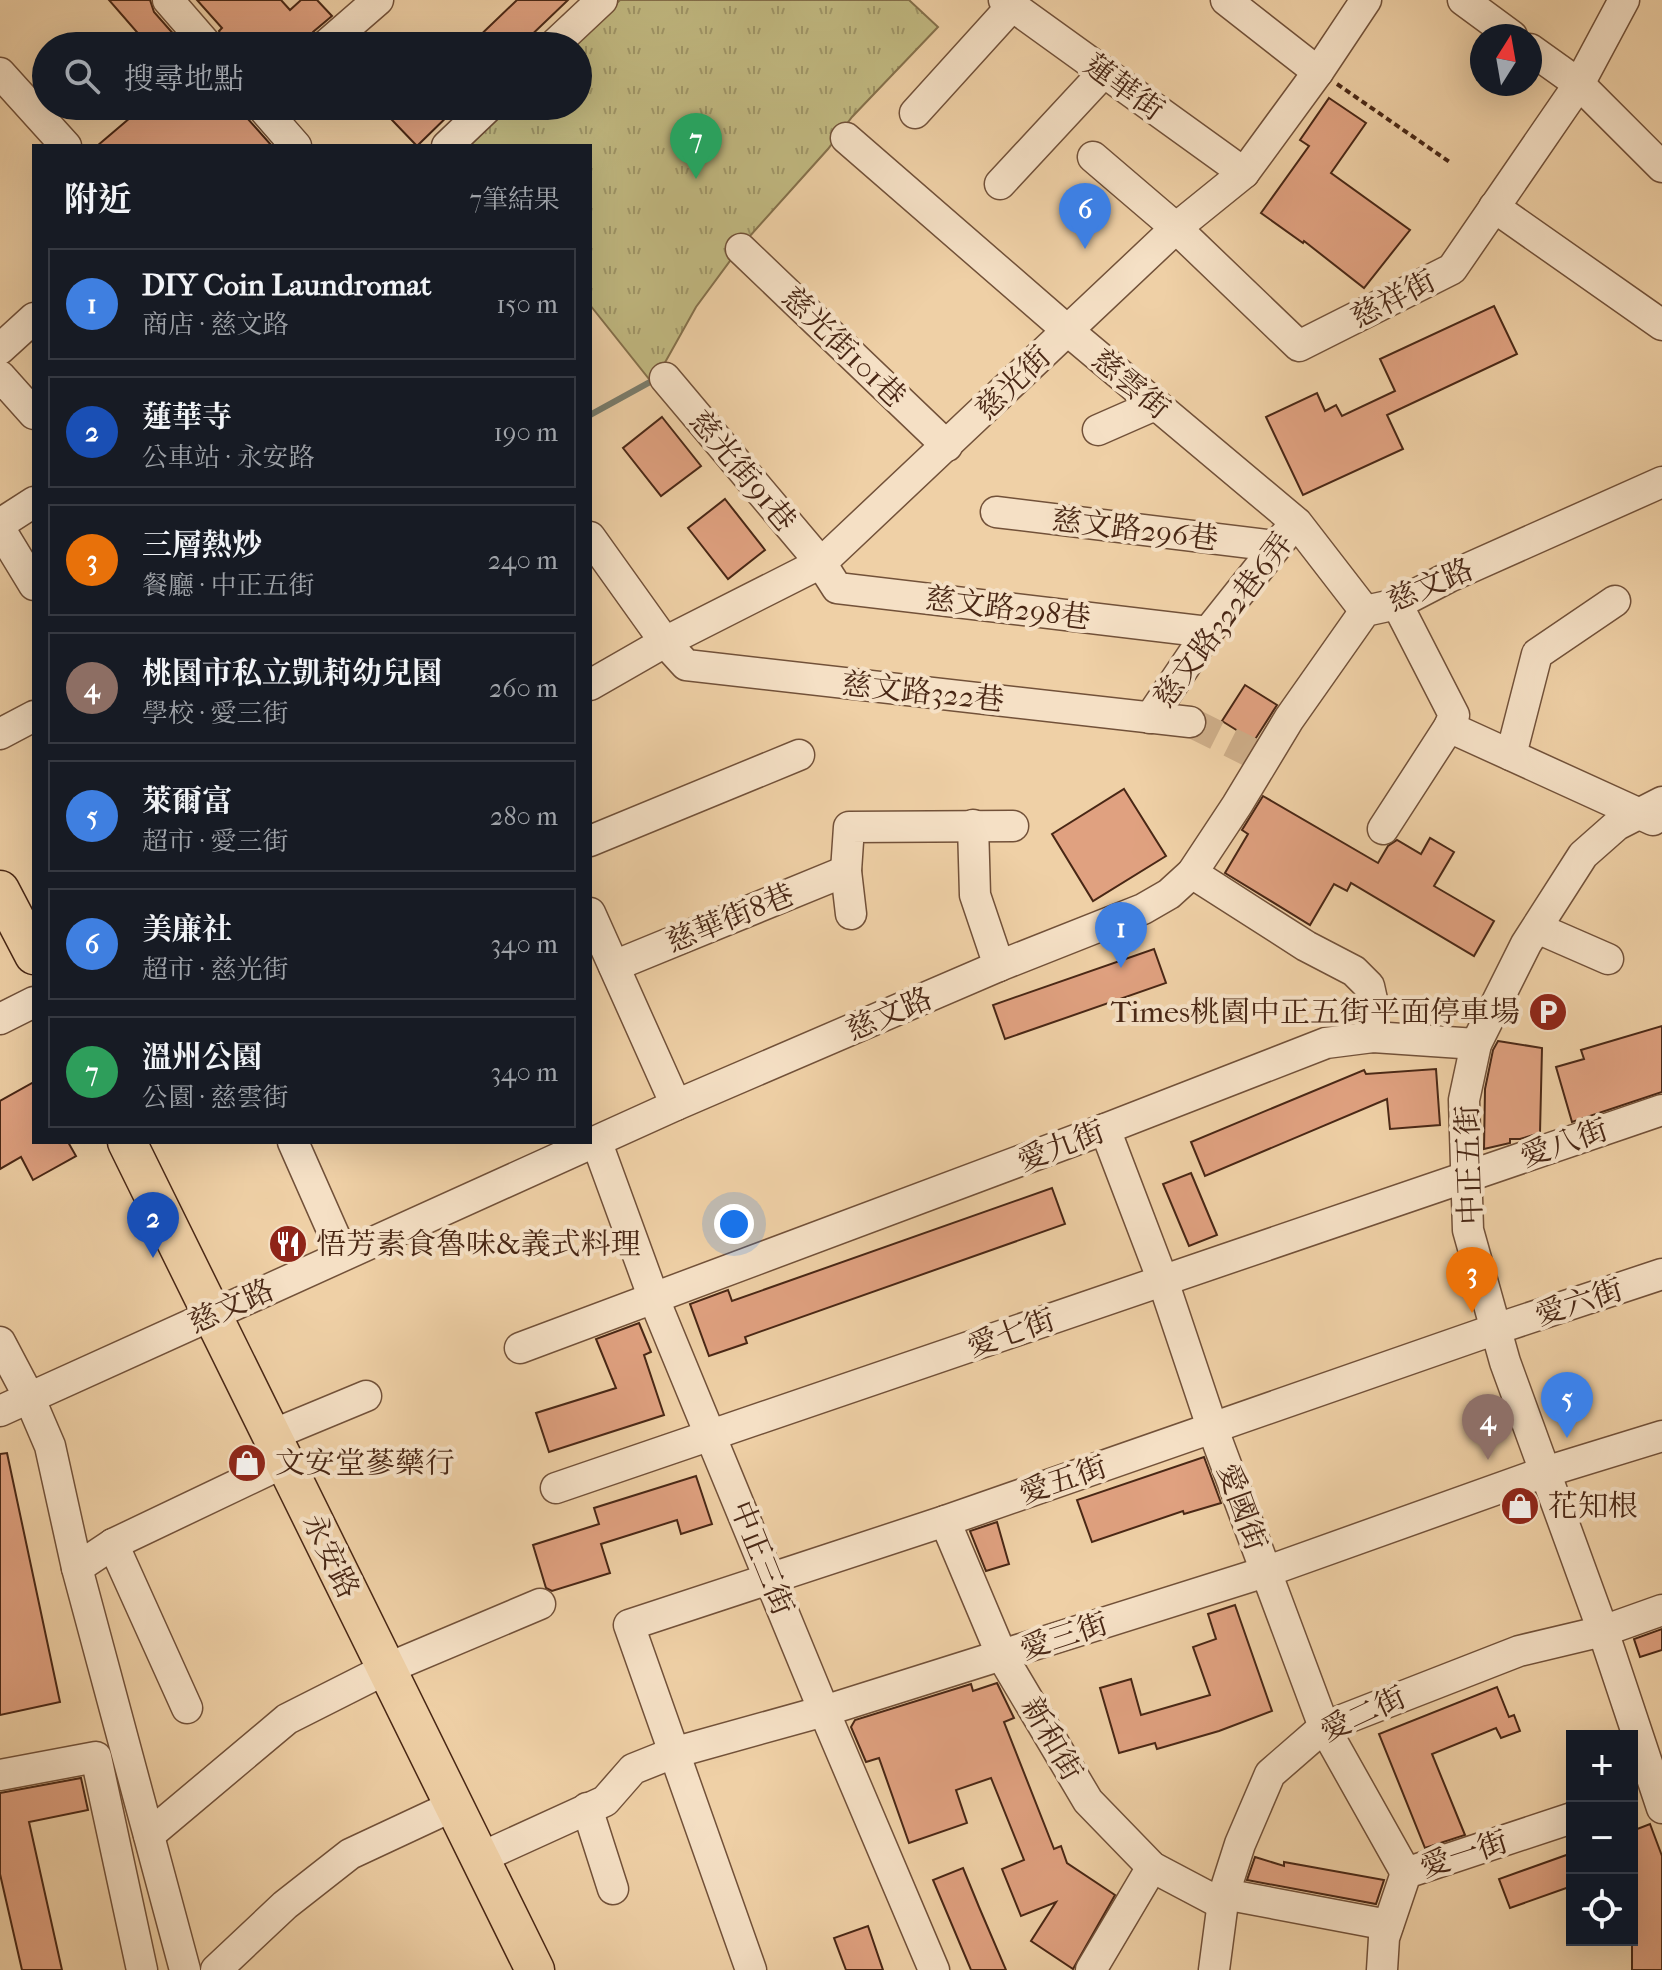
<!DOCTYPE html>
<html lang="zh-TW">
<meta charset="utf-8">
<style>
body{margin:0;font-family:"IM FELL French Canon","Noto Serif TC",serif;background:#242831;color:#f1f3f6}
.controls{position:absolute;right:24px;bottom:24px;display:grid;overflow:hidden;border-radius:0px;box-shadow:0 8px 32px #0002}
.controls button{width:72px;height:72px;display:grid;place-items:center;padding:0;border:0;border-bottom:2px solid #363941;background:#171b24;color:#f1f3f6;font:40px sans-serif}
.compass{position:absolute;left:1470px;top:24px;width:72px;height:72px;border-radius:50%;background:#171b24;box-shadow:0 8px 32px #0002;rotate:11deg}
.you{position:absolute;left:734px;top:1224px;width:28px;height:28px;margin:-20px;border:6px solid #fff;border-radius:50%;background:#1a73e8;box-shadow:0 0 0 12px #1a73e833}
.badge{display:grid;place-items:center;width:52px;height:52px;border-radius:50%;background:#7c3aed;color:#fff;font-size:26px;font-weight:700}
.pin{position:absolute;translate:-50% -66px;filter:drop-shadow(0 2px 4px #0008)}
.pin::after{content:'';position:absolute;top:42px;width:28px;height:24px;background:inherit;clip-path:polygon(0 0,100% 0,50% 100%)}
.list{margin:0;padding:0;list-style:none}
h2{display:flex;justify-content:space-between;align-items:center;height:104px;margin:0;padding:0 32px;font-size:34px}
h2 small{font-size:26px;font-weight:400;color:#9ea1a6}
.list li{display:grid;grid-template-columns:52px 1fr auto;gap:24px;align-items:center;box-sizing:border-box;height:112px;margin:0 16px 16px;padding:0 16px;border:2px solid #363941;border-radius:0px}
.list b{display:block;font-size:30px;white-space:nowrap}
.list p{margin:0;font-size:26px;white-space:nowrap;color:#9ea1a6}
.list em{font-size:26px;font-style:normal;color:#9ea1a6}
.icon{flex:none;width:44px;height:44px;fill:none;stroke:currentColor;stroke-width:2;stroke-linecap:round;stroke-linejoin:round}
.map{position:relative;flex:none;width:1662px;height:1970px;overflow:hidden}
.search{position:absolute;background:#171b24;box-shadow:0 8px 32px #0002;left:32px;top:32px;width:560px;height:88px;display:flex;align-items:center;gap:20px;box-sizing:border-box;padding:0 28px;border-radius:44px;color:#9ea1a6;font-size:30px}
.panel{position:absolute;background:#171b24;box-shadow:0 8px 32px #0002;left:32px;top:144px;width:560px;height:1000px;border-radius:0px}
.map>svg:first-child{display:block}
.grass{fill:url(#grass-tufts);stroke:#85704b;stroke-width:2}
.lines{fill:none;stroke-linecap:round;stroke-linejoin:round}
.stream{stroke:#7a7d6c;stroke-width:6}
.building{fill:#e0a180;stroke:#492715;stroke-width:2}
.minor-tunnel{stroke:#ceae89;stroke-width:30;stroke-dasharray:30 15;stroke-linecap:butt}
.minor-casing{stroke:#725139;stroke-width:33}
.major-casing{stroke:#492715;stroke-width:41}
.path{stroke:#492715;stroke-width:4;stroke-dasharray:6 4;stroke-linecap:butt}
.minor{stroke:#f5e0c5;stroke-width:30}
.major{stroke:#efd0a6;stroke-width:38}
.labels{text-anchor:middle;stroke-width:8;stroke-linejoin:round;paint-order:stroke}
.street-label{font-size:30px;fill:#492715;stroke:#f5e0c5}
.poi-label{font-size:30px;fill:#492715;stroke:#f5e0c5;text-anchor:start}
</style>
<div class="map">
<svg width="1662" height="1970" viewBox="0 0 1662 1970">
<defs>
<pattern id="grass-tufts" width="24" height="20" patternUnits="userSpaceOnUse" patternTransform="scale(2)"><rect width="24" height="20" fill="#c1b981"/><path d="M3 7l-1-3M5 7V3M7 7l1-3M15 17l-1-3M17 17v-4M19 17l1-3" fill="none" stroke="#9f9668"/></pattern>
</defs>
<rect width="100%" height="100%" fill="#efd0a6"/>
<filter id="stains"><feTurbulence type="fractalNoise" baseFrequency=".0025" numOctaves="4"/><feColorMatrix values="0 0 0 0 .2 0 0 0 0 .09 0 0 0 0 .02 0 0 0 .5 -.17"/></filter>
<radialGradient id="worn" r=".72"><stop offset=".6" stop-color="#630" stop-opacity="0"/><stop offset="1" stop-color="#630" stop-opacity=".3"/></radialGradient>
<!-- grass -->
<polygon class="grass" points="620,0 909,0 938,27 852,117 828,149 741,246 696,307 653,384 590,305 590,146 469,146 511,106 578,106 578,46 573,46"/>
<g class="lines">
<!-- stream -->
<polyline class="stream" points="590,415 650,382"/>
</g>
<!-- building -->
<g class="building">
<polygon points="109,0 150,0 154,12 184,46 149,46"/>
<polygon points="197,0 281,0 290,10 301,0 317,0 332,16 313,32 303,46 226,46 219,31 222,28"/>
<polygon points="517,0 568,0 520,46 469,46"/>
<polygon points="1329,98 1366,123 1331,173 1410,230 1364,288 1304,241 1303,243 1261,213 1309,146 1300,140"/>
<polygon points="144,106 243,106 247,118 272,146 97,146"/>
<polygon points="407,106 458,106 417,146 392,120"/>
<polygon points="1494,306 1517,354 1387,415 1403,449 1303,495 1266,417 1317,393 1325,411 1336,405 1342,416 1395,391 1380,359"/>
<polygon points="662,417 701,466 661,496 623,448"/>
<polygon points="725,499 765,550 728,579 688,528"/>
<polygon points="1245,685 1277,705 1254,741 1222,721"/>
<polygon points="1124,789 1166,856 1093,901 1052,834"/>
<polygon points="1263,796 1378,863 1388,846 1397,840 1421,854 1430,838 1454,852 1434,886 1494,921 1474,956 1351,883 1347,891 1334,884 1310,925 1225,873 1248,834 1242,830"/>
<polygon points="1154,949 1166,983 1005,1039 993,1005"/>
<polygon points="1662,1026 1662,1092 1572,1122 1556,1067 1584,1059 1581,1050"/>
<polygon points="1498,1041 1542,1048 1540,1133 1520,1139 1510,1139 1510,1143 1484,1149 1485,1089 1493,1050"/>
<polygon points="1436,1069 1440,1125 1390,1129 1387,1099 1205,1176 1191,1142 1364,1070 1366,1074"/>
<polygon points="34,1082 34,1142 68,1142 76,1156 33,1180 21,1157 0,1169 0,1101"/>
<polygon points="1191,1173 1217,1235 1189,1246 1163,1184"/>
<polygon points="1052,1188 1065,1224 745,1337 747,1343 709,1356 690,1304 728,1290 732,1301"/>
<polygon points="639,1323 651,1352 644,1355 664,1415 549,1452 536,1413 616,1388 596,1339"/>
<polygon points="7,1453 60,1702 0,1715 0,1454"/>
<polygon points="1204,1457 1221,1503 1184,1514 1183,1511 1092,1542 1077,1500"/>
<polygon points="696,1476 712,1524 681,1534 677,1520 601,1544 610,1573 552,1591 546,1588 533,1545 599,1524 594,1508"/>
<polygon points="997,1522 1009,1564 986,1571 970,1531"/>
<polygon points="1235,1605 1272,1711 1219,1731 1157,1749 1155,1743 1119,1753 1100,1688 1131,1679 1141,1715 1210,1695 1193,1647 1216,1639 1208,1614"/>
<polygon points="1662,1629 1662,1650 1640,1657 1634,1639"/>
<polygon points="997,1683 1014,1718 1004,1722 1054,1849 1061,1846 1067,1863 1115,1895 1073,1969 1031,1941 1056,1902 1021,1916 1002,1869 1024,1860 991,1778 956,1790 967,1823 909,1843 879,1758 866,1762 851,1727 855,1720 971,1684 973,1691"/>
<polygon points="1497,1687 1509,1717 1514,1715 1520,1731 1501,1738 1496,1728 1432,1754 1465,1835 1425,1848 1379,1734"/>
<polygon points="81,1778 88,1810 29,1822 62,1970 22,1970 0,1874 0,1793"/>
<polygon points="1650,1824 1662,1856 1662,1970 1632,1970 1632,1831"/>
<polygon points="1572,1853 1572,1886 1510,1908 1499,1879"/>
<polygon points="1255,1857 1284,1866 1284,1862 1384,1880 1376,1904 1247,1880"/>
<polygon points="963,1868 979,1907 1006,1970 971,1970 933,1880"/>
<polygon points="868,1926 883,1970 846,1970 834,1938"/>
</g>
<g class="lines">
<!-- minor-tunnel -->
<polyline class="minor-tunnel" points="1190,722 1264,759"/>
<defs>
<g id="minor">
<polyline points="168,0 208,46"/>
<polyline points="1004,0 1244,173"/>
<polyline points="1226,0 1318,72"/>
<polyline points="1463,0 1512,36"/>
<polyline points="325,46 378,0"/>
<polyline points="553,46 602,0"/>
<polyline points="1530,49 1579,84 1662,167"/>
<polyline points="0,73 66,146"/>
<polyline points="261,106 296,146"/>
<polyline points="915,113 1012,6"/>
<polyline points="846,138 1067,330 1297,523 1365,611"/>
<polyline points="447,146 489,106"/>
<polyline points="1093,157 1176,228 1299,346 1452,269 1579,84 1624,0"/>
<polyline points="1000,184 1104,72"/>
<polyline points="1494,207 1662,325"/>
<polyline points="741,249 947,446"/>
<polyline points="0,349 34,318"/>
<polyline points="0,376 34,414"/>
<polyline points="665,378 821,563 837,588 1208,632"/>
<polyline points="1098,430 1155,405"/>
<polyline points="996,512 1275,546"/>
<polyline points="0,524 34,502"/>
<polyline points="0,529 34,585"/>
<polyline points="590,537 665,642 686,665 1190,722"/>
<polyline points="1397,604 1454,715 1449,727"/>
<polyline points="590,685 665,642 821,563 1176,228 1244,173 1318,72 1366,0"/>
<polyline points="1150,718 1208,632 1287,533"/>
<polyline points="0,734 34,716"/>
<polyline points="1511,755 1537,654 1615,601"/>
<polyline points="1662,802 1617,825 1583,855 1526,944 1476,1044 1464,1100 1468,1230 1505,1362 1603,1631 1662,1808"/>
<polyline points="973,825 975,895 999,966"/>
<polyline points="1383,829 1449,727 1653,820"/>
<polyline points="590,841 799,755"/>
<polyline points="1192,873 1306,946 1354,971 1369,986 1373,1004 1373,1037"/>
<polyline points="590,913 676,1105"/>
<polyline points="851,914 846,871 849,827 1013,826"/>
<polyline points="1537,928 1608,959"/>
<polyline points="614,966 846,871"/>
<polyline points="0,1019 34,1002"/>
<polyline points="1105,1129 1163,1281 1212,1427 1324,1727 1406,1873"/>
<polyline points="293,1142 343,1255"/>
<polyline points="597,1143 654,1299 824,1711 934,1970"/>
<polyline points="0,1342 29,1397 50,1446 77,1568 185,1970"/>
<polyline points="520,1348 1105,1129 1326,1043 1373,1037 1476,1044"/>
<polyline points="0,1411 676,1105 999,966 1143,909 1169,894 1192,873 1237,805 1289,719 1365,611 1397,604 1449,577 1662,482"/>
<polyline points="272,1435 366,1396"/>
<polyline points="556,1488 1662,1110"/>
<polyline points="945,1521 1002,1656 1088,1801 1152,1867 1222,1904"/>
<polyline points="113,1544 187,1708"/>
<polyline points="77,1568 113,1544 285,1462"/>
<polyline points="0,1775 96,1757 142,1970"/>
<polyline points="587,1808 613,1889"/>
<polyline points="149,1835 287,1719 386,1669 540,1604"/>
<polyline points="480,1858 605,1801 633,1769 673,1753 824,1711 1265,1572 1545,1472 1662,1436"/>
<polyline points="1224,1894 1388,1925"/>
<polyline points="216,1970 285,1905 350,1854 455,1805"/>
<polyline points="751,1970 629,1625 945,1521 1496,1329 1662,1274"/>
<polyline points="1091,1970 1152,1867"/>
<polyline points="1214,1970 1224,1894 1240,1844 1270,1774 1324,1727 1519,1651 1603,1631 1662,1610"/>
<polyline points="1382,1970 1384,1938 1406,1873 1572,1818"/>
</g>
<g id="major">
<polyline points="0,890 34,955"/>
<polyline points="127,1142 535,1970"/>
</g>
</defs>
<!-- minor casing -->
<use href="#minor" class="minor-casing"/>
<!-- major casing -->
<use href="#major" class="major-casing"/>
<!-- path -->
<polyline class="path" points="1337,84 1451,163"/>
<!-- minor -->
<use href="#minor" class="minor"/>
<!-- major -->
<use href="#major" class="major"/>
</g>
<!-- icons -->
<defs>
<symbol id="parking-disc" viewBox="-11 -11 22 22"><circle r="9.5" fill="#8f2418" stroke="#f5e0c5"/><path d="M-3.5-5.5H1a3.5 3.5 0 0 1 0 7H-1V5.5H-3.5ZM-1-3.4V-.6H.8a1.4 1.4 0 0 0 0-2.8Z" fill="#fff"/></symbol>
<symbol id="restaurant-disc" viewBox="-11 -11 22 22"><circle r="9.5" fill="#8f2418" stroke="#f5e0c5"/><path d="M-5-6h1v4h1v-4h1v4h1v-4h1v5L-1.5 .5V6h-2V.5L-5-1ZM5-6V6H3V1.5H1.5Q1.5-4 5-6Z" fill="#fff"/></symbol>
<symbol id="shop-disc" viewBox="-11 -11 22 22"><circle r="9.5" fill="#8f2418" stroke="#f5e0c5"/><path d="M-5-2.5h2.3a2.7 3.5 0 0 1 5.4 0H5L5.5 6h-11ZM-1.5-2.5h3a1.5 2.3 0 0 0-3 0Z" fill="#fff"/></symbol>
</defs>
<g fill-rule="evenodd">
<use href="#parking-disc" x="1526" y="990" width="44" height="44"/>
<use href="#restaurant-disc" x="266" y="1222" width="44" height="44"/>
<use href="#shop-disc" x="225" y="1441" width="44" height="44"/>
<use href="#shop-disc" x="1498" y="1484" width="44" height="44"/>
</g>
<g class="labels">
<!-- street labels -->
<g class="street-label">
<text transform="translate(1124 87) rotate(36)" y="10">蓮華街</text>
<text transform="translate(1393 299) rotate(-27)" y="10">慈祥街</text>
<text transform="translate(844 347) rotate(44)" y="10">慈光街101巷</text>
<text transform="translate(1013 383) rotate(-44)" y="10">慈光街</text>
<text transform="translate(1131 384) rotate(40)" y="10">慈雲街</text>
<text transform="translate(743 471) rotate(50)" y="10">慈光街91巷</text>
<text transform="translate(1135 529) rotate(7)" y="10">慈文路296巷</text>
<text transform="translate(1430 585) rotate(-23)" y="10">慈文路</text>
<text transform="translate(1008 608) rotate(7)" y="10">慈文路298巷</text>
<text transform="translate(1223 620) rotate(-53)" y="10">慈文路322巷6弄</text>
<text transform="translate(923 692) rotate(6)" y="10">慈文路322巷</text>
<text transform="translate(730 918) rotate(-22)" y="10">慈華街8巷</text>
<text transform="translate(889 1014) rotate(-23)" y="10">慈文路</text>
<text transform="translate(1564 1143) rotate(-19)" y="10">愛八街</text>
<text transform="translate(1061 1146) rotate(-21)" y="10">愛九街</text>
<text transform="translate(1469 1165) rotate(-92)" y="10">中正五街</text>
<text transform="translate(1579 1302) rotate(-18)" y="10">愛六街</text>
<text transform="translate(231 1306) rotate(-24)" y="10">慈文路</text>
<text transform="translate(1011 1333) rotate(-19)" y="10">愛七街</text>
<text transform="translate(1063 1480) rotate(-19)" y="10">愛五街</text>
<text transform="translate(1242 1507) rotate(70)" y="10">愛國街</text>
<text transform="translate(331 1556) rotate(64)" y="10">永安路</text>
<text transform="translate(762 1558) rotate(68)" y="10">中正三街</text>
<text transform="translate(1064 1636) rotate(-18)" y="10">愛三街</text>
<text transform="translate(1363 1714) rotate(-25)" y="10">愛二街</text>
<text transform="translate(1052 1739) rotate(60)" y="10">新和街</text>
<text transform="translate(1464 1854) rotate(-18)" y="10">愛一街</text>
</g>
<!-- poi labels -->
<g class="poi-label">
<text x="1520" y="1022" text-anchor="end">Times桃園中正五街平面停車場</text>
<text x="316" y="1254">悟芳素食魯味&amp;義式料理</text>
<text x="275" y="1473">文安堂蔘藥行</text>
<text x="1548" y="1516">花知根</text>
</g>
</g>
<rect width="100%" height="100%" filter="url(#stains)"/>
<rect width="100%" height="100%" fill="url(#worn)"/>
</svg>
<div class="controls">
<button>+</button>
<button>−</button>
<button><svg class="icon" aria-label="locate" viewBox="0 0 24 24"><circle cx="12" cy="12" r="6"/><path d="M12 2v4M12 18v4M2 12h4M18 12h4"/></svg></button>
</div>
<svg class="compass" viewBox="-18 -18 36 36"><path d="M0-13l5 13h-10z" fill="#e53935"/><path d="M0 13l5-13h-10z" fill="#9ea1a6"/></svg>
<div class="you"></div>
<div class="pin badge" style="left:1121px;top:968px;background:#3f7fe0">1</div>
<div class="pin badge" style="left:153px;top:1258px;background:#1a4fb4">2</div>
<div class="pin badge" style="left:1472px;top:1313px;background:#e8710a">3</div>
<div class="pin badge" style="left:1488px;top:1460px;background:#8d6e63">4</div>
<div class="pin badge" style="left:1567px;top:1438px;background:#3f7fe0">5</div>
<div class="pin badge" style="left:1085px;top:249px;background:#3f7fe0">6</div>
<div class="pin badge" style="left:696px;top:179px;background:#2e9e5b">7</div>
<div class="search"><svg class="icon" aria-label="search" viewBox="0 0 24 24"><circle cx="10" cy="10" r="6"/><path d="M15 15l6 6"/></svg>搜尋地點</div>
<section class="panel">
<h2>附近<small>7筆結果</small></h2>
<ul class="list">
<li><span class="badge" style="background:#3f7fe0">1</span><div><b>DIY Coin Laundromat</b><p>商店 · 慈文路</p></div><em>150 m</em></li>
<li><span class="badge" style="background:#1a4fb4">2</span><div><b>蓮華寺</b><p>公車站 · 永安路</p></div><em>190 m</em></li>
<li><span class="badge" style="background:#e8710a">3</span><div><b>三層熱炒</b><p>餐廳 · 中正五街</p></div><em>240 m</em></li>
<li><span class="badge" style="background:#8d6e63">4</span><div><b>桃園市私立凱莉幼兒園</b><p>學校 · 愛三街</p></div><em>260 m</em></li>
<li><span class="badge" style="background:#3f7fe0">5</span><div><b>萊爾富</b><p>超市 · 愛三街</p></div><em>280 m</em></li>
<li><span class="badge" style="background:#3f7fe0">6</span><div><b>美廉社</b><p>超市 · 慈光街</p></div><em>340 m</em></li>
<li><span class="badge" style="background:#2e9e5b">7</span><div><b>溫州公園</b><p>公園 · 慈雲街</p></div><em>340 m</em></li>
</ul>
</section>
</div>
